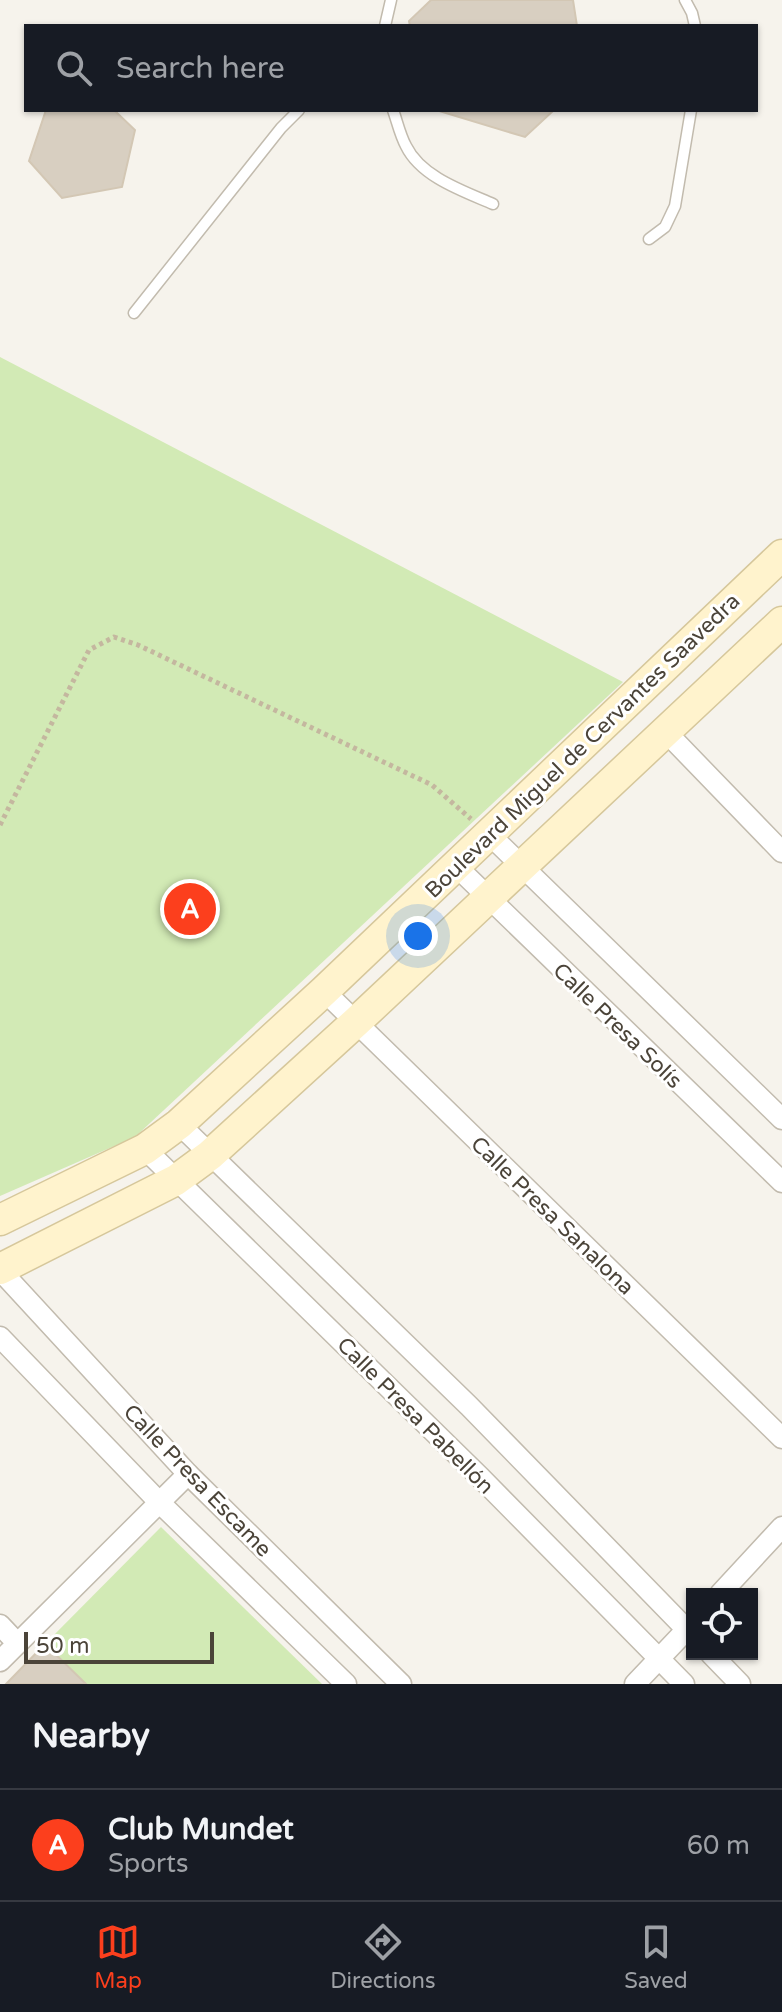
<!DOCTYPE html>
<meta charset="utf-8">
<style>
body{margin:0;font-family:"Varela Round",sans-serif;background:#242831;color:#f1f3f6}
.controls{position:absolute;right:24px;bottom:24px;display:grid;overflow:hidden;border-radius:0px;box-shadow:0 2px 6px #0004}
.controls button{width:72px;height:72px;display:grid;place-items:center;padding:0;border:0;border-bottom:2px solid #363941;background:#171b24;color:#f1f3f6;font:40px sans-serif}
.scale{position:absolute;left:24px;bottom:20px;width:190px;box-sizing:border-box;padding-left:8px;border:4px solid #4b4439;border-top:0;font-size:22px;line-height:28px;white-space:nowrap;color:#4b4439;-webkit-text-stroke:6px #fff;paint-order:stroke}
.you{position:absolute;left:418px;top:936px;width:28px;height:28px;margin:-20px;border:6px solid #fff;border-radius:50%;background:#1a73e8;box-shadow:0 0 0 12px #1a73e833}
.badge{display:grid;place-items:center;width:52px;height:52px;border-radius:50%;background:#fc3f1d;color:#fff;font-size:26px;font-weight:700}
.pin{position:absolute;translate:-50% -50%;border:4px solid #fff;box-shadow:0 2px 8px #0006}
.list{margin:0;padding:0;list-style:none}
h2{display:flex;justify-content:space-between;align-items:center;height:104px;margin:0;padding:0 32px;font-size:34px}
h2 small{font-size:26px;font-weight:400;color:#9ea1a6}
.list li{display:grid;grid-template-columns:52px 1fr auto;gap:24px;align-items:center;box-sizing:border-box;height:112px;padding:0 32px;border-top:2px solid #363941}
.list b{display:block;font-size:30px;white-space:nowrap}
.list p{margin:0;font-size:26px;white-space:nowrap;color:#9ea1a6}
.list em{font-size:26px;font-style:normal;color:#9ea1a6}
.icon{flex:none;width:44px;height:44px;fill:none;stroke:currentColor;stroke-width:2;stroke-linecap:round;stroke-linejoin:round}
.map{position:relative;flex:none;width:782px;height:1684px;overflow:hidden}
.search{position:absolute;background:#171b24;box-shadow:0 2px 6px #0004;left:24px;right:24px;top:24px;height:88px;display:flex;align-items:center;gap:20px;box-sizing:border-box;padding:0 28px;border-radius:0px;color:#9ea1a6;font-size:30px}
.sheet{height:216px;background:#171b24}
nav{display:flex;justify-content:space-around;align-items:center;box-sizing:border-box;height:112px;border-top:2px solid #363941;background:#171b24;font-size:22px;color:#9ea1a6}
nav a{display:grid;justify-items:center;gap:4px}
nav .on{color:#fc3f1d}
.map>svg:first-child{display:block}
.green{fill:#d2eab5}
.building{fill:#d8cfc1;stroke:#d3c7b4;stroke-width:2}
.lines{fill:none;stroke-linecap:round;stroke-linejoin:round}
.lane-casing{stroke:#c2bbae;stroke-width:13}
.street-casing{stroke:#c2bbae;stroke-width:23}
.secondary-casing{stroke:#d6c79b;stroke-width:33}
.path{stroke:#c4b79f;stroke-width:5;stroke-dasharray:4 4;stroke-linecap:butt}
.lane{stroke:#fff;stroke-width:10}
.street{stroke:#fff;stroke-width:20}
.secondary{stroke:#fff3cd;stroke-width:30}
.labels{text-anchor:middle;stroke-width:6;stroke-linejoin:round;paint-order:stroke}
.street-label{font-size:22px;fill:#4b4439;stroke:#fff}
</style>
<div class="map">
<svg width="782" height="1684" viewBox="0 0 782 1684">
<rect width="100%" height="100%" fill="#f6f3ec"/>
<!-- green -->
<g class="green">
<polygon points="0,357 623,682 135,1137 0,1196"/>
<polygon points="161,1527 322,1684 86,1684 45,1644"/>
</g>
<!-- building -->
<g class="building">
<polygon points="431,0 573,0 577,26 410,26 409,21"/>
<polygon points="46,110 114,110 135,130 122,187 62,198 29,161"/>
<polygon points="436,110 554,110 525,137"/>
<polygon points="45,1644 86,1684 6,1684"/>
</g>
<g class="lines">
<defs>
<g id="lane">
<polyline points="685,0 692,13 695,26"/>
<polyline points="385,26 391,0"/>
<path d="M393,110C397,121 400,135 406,146C421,177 463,191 493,204"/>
<polyline points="649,239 665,227 675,206 691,110"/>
<polyline points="134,313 281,128 299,110"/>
</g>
<g id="street">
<polyline points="665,731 782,852"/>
<polyline points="489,834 782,1119"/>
<polyline points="456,866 782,1182"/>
<polyline points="324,991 782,1438"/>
<polyline points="179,1124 469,1406 692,1635"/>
<polyline points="145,1149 480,1477 684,1684"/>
<polyline points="0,1270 188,1474 401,1684"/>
<polyline points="0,1337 160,1503 346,1684"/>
<polyline points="720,1594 782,1527"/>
<polyline points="0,1625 17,1643"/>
<polyline points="711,1654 740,1684"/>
<polyline points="0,1661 188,1474"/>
<polyline points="635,1684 692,1624"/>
</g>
<g id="secondary">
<polyline points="0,1220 145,1149 179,1124 324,991 782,555"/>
<polyline points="0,1269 176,1180 210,1155 356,1022 782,622"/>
</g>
</defs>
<!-- lane casing -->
<use href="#lane" class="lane-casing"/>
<!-- street casing -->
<use href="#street" class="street-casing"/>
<!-- secondary casing -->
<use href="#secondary" class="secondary-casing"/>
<!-- path -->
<polyline class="path" points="0,825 89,650 114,637 138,645 432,785 471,819"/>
<!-- lane -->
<use href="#lane" class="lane"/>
<!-- street -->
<use href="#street" class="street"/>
<!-- secondary -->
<use href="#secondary" class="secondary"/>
</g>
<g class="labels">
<!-- street labels -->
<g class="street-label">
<text transform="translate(582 745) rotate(-44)" y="8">Boulevard Miguel de Cervantes Saavedra</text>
<text transform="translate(618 1025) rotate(44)" y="8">Calle Presa Solís</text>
<text transform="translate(553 1215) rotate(44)" y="8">Calle Presa Sanalona</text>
<text transform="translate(416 1415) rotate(45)" y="8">Calle Presa Pabellón</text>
<text transform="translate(198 1480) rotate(46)" y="8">Calle Presa Escame</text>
</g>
</g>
</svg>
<div class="controls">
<button><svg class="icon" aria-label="locate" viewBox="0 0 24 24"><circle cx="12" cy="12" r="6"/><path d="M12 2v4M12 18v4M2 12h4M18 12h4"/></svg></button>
</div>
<div class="scale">50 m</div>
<div class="you"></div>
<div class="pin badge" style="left:190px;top:909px">A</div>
<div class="search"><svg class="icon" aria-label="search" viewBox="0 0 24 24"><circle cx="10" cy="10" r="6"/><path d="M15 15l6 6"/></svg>Search here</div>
</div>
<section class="sheet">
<h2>Nearby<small></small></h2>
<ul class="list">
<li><span class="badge">A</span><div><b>Club Mundet</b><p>Sports</p></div><em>60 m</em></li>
</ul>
</section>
<nav>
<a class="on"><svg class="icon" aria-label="map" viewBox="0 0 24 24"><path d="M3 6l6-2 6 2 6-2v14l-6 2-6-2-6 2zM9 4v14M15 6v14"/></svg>Map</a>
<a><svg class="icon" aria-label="directions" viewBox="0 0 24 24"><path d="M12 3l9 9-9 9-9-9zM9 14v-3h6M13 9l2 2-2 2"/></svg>Directions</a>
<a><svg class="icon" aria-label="saved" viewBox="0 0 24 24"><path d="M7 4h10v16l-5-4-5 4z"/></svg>Saved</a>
</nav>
